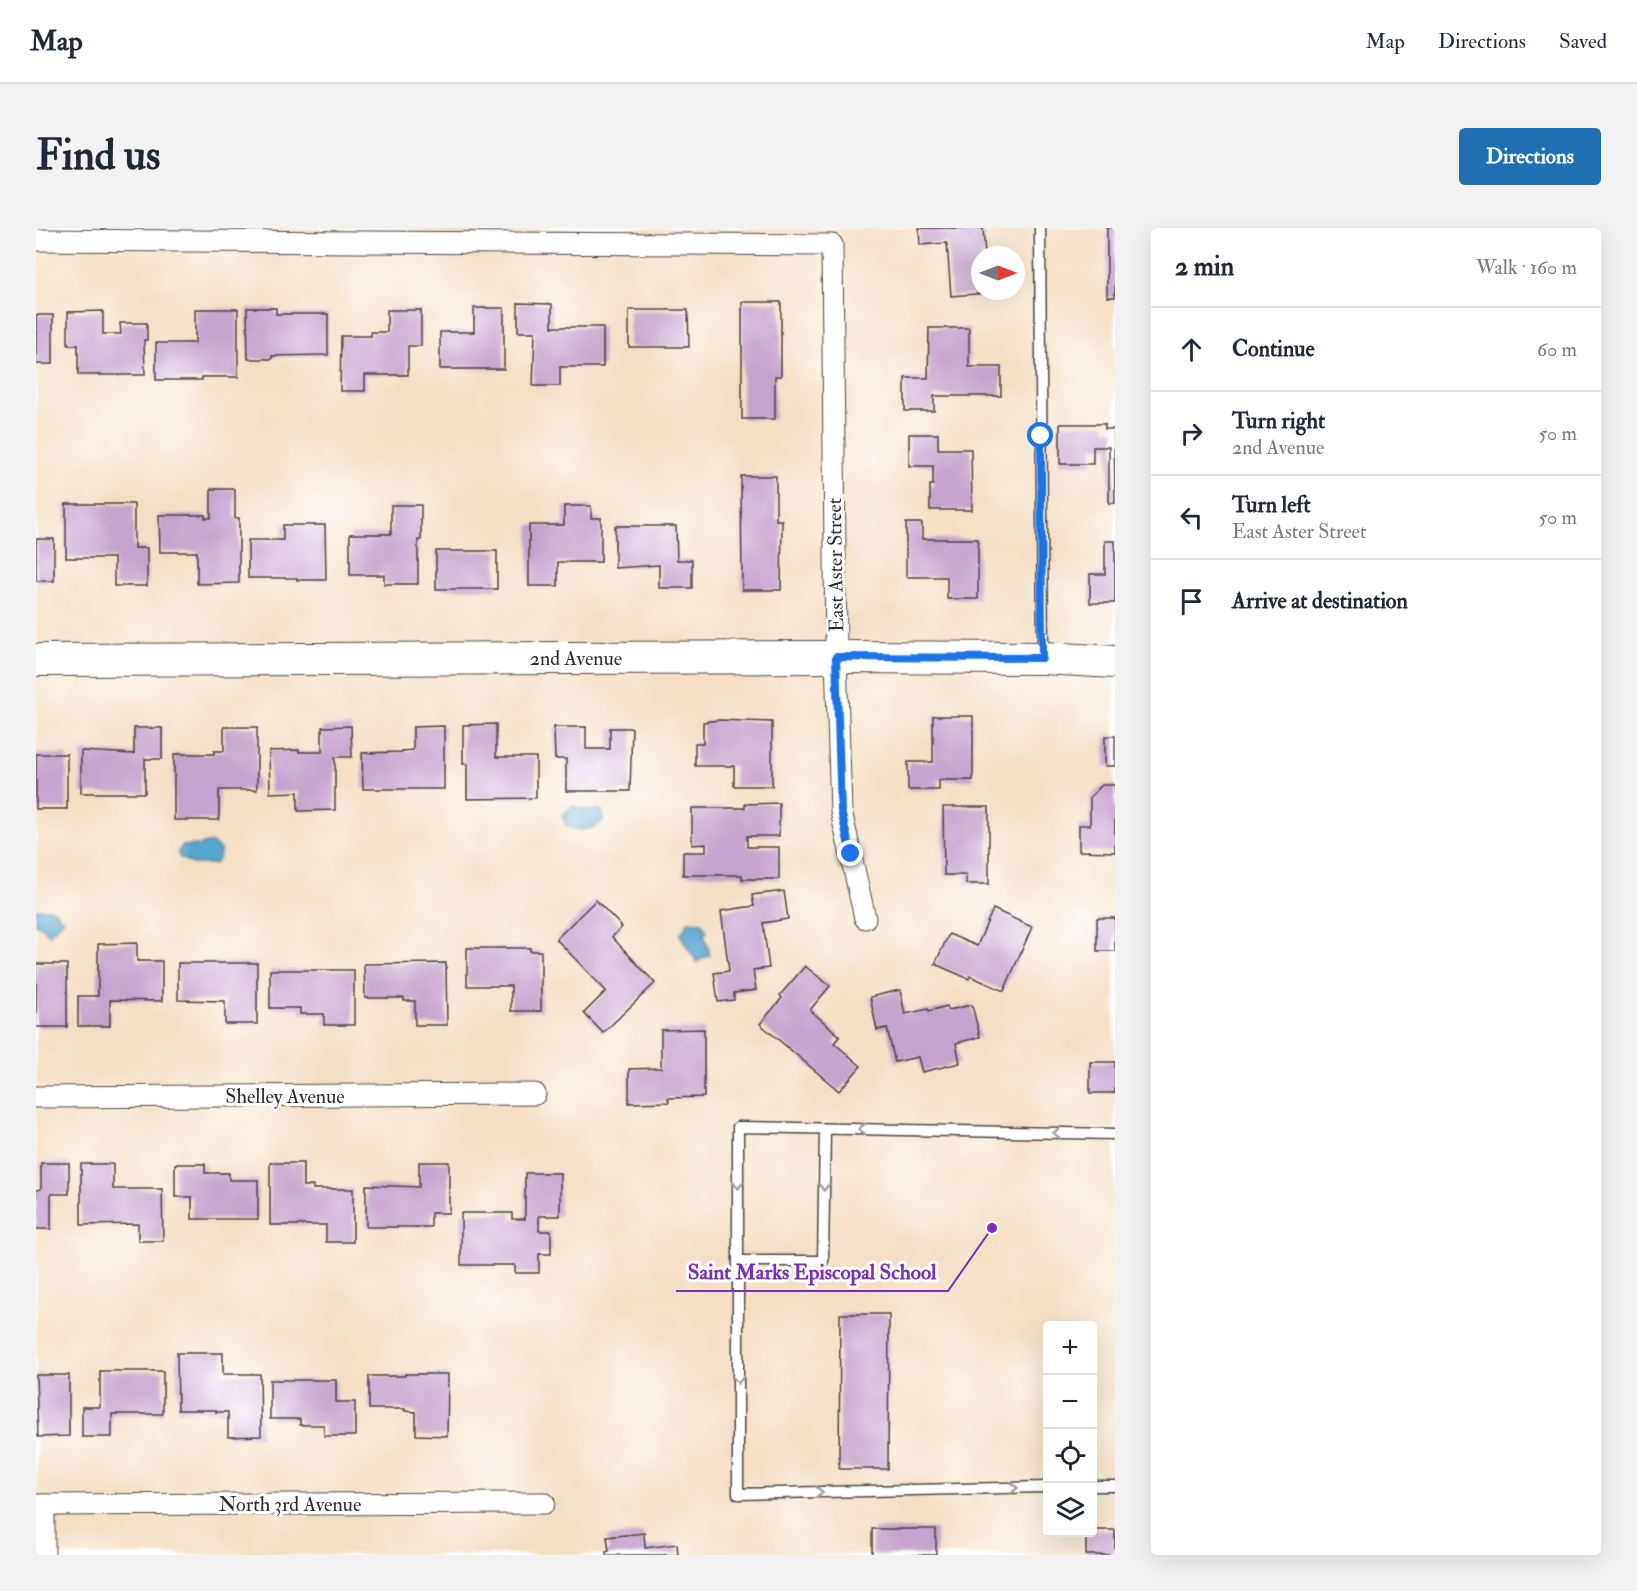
<!DOCTYPE html>
<meta charset="utf-8">
<style>
body{margin:0;font-family:"IM FELL Double Pica",serif;background:#f2f2f3;color:#1f2937}
.controls{position:absolute;right:18px;bottom:18px;display:grid;overflow:hidden;border-radius:6px;box-shadow:0 6px 24px #0002}
.controls button{width:54px;height:54px;display:grid;place-items:center;padding:0;border:0;border-bottom:2px solid #e0e1e3;background:#fff;color:#1f2937;font:30px sans-serif}
.compass{position:absolute;left:935px;top:18px;width:54px;height:54px;border-radius:50%;background:#fff;box-shadow:0 6px 24px #0002;rotate:90deg}
.stop{position:absolute;width:18px;height:18px;margin:-14px;border:4px solid #1a73e8;border-radius:50%;background:#fff}
.stop.end{background:#1a73e8;border-color:#fff;box-shadow:0 2px 6px #0008}
.list{margin:0;padding:0;list-style:none}
h2{display:flex;justify-content:space-between;align-items:center;height:78px;margin:0;padding:0 24px;font-size:26px}
h2 small{font-size:20px;font-weight:400;color:#747a83}
.list li{display:grid;grid-template-columns:39px 1fr auto;gap:18px;align-items:center;box-sizing:border-box;height:84px;padding:0 24px;border-top:2px solid #e0e1e3}
.list b{display:block;font-size:22px;white-space:nowrap}
.list p{margin:0;font-size:20px;white-space:nowrap;color:#747a83}
.list em{font-size:20px;font-style:normal;color:#747a83}
.icon{flex:none;width:33px;height:33px;fill:none;stroke:currentColor;stroke-width:2;stroke-linecap:round;stroke-linejoin:round}
.map{position:relative;flex:none;width:1079px;height:1327px;overflow:hidden;border-radius:6px}
header{display:flex;align-items:center;gap:36px;box-sizing:border-box;height:84px;padding:0 30px;background:#fff;border-bottom:2px solid #e0e1e3}
header strong{font-size:28px}
nav{display:flex;gap:33px;margin-inline-start:auto;font-size:21px}
.intro{display:flex;align-items:center;justify-content:space-between;box-sizing:border-box;height:144px;padding:0 36px}
h1{margin:0;font-size:42px}
.button{padding:15px 27px;border-radius:6px;background:#1f6fb2;color:#fff;font-size:21px;font-weight:700}
main{display:flex;gap:36px;padding:0 36px}
aside{flex:1;background:#fff;border-radius:6px;box-shadow:0 6px 24px #0002}
.map>svg:first-child{display:block}
.water{fill:#52a7ce;stroke:#3e697c;stroke-width:1.5}
.building{fill:#c6a3ce}
.lines{fill:none;stroke-linecap:round;stroke-linejoin:round}
.lane-casing{stroke:#494642;stroke-width:13}
.street-casing{stroke:#494642;stroke-width:23}
.secondary-casing{stroke:#494642;stroke-width:34}
.lane{stroke:#fff;stroke-width:10}
.street{stroke:#fff;stroke-width:21}
.secondary{stroke:#fff;stroke-width:32}
.oneway{stroke:#a0a0a0}
.route{stroke:#1a73e8;stroke-width:8}
.labels{text-anchor:middle;stroke-width:6;stroke-linejoin:round;paint-order:stroke}
.street-label{font-size:20px;fill:#2b2b2b;stroke:#fff}
.leader{fill:none;stroke:#7b2cbf;stroke-width:2}
.callout-dot{fill:#7b2cbf;stroke:#fff;stroke-width:2}
.callout-label{font-size:21px;text-anchor:middle;font-weight:bold;fill:#7b2cbf;stroke:#fff;stroke-width:6;stroke-linejoin:round;paint-order:stroke}
</style>
<header>
<strong>Map</strong>
<nav><a>Map</a><a>Directions</a><a>Saved</a></nav>
</header>
<div class="intro"><h1>Find us</h1><a class="button">Directions</a></div>
<main>
<div class="map">
<svg width="1079" height="1327" viewBox="0 0 1079 1327">
<rect width="100%" height="100%" fill="#fff"/>
<filter id="ink" filterUnits="userSpaceOnUse"><feTurbulence type="fractalNoise" baseFrequency=".0167" numOctaves="2"/><feDisplacementMap in="SourceGraphic" scale="12" xChannelSelector="R" yChannelSelector="G"/><feConvolveMatrix kernelMatrix="1 2 1 2 8 2 1 2 1" color-interpolation-filters="sRGB"/></filter>
<filter id="wash" filterUnits="userSpaceOnUse"><feTurbulence type="fractalNoise" baseFrequency=".008" numOctaves="4" result="noise"/><feDisplacementMap in="SourceGraphic" scale="24" xChannelSelector="R" yChannelSelector="G"/><feGaussianBlur stdDeviation="1.35" result="paint"/><feColorMatrix in="noise" values="0 0 0 0 0 0 0 0 0 0 0 0 0 0 0 0 0 1.4 0 .05"/><feComposite in="paint" operator="in"/></filter>
<g filter="url(#wash)">
<rect width="100%" height="100%" fill="#f4dfc4"/>
<!-- water -->
<g class="water">
<path d="M537,578L550,582H564L567,585V593C556,604 529,607 526,587Z"/>
<polygon points="171,615 176,615 184,622 184,627 179,636 156,636 143,629 142,624 146,618 165,617"/>
<polygon points="0,681 17,681 27,692 13,707 7,699 0,697"/>
<polygon points="653,693 666,694 671,704 668,706 674,727 661,734 644,707"/>
</g>
<g id="blocks">
<!-- building -->
<g class="building">
<polygon points="883,0 947,0 949,27 944,27 944,63 951,63 952,65 915,68 911,15 884,17"/>
<rect x="1071" y="0" width="8" height="69"/>
<polygon points="706,74 745,74 745,148 739,148 739,191 706,191"/>
<polygon points="482,75 516,76 516,99 567,99 567,139 524,139 524,158 497,158 499,104 482,104"/>
<polygon points="211,80 240,80 240,86 292,86 292,127 236,128 236,131 212,131"/>
<polygon points="438,80 468,80 468,141 404,141 404,104 438,104"/>
<polygon points="159,81 202,81 202,149 166,149 166,152 120,152 120,115 159,115"/>
<polygon points="351,82 385,82 385,118 372,118 372,147 329,147 329,163 304,163 305,108 335,108 335,104 351,104"/>
<polygon points="593,82 652,82 653,119 593,119"/>
<polygon points="67,83 67,106 85,106 84,95 111,95 111,112 108,112 109,147 42,147 42,117 32,117 32,84"/>
<rect x="0" y="87" width="17" height="49"/>
<polygon points="893,100 933,100 933,139 965,139 965,168 898,168 898,183 869,183 869,150 892,150"/>
<polygon points="1024,196 1069,196 1069,201 1078,201 1079,275 1073,275 1073,219 1057,219 1057,236 1024,236"/>
<polygon points="873,206 902,206 902,221 935,221 936,282 894,282 894,257 897,257 897,238 873,238"/>
<polygon points="705,248 740,248 740,292 746,292 745,362 706,362"/>
<polygon points="175,261 199,261 199,290 203,290 203,355 161,356 161,324 124,324 123,287 169,287 169,290 175,290"/>
<polygon points="30,276 98,276 98,320 111,320 111,358 78,358 78,330 30,330"/>
<polygon points="355,277 385,277 385,312 382,312 382,356 348,356 348,347 314,347 314,306 355,306"/>
<polygon points="528,278 555,278 555,290 565,290 565,334 522,334 522,358 493,358 493,297 528,297"/>
<polygon points="870,295 886,295 886,311 942,311 942,371 911,371 911,349 870,349"/>
<polygon points="247,297 289,297 290,352 261,352 261,350 212,350 212,312 247,312"/>
<polygon points="579,298 640,298 641,332 656,332 656,360 623,360 623,337 579,340"/>
<rect x="0" y="311" width="18" height="42"/>
<polygon points="1069,313 1079,313 1079,375 1054,375 1054,346 1069,346"/>
<rect x="400" y="323" width="61" height="38"/>
<polygon points="897,488 937,488 937,552 903,552 903,562 872,562 872,534 897,534"/>
<polygon points="683,492 736,494 736,558 698,558 698,538 659,538 659,515 667,515 667,494"/>
<polygon points="460,496 460,529 500,529 500,570 431,571 431,536 427,536 427,497"/>
<polygon points="315,498 316,529 299,529 299,582 262,583 262,564 234,565 233,523 263,522 263,524 286,524 286,499"/>
<polygon points="408,498 408,561 327,561 326,525 366,524 366,523 377,522 377,499"/>
<polygon points="188,499 221,499 221,562 183,562 183,592 138,592 138,526 178,526 178,523 188,523"/>
<polygon points="518,499 550,499 550,521 574,521 574,500 596,500 594,563 530,563 530,531 519,531"/>
<polygon points="98,500 126,500 126,531 109,531 109,565 45,565 45,523 98,526"/>
<rect x="1069" y="508" width="10" height="30"/>
<rect x="0" y="526" width="31" height="55"/>
<polygon points="1066,557 1079,557 1079,624 1043,623 1043,597 1054,597 1054,569"/>
<polygon points="743,575 743,608 711,608 711,619 743,619 743,651 706,651 706,647 647,647 647,624 670,624 670,616 656,617 656,580 709,580 709,576"/>
<polygon points="907,579 953,579 953,656 930,656 930,647 908,647"/>
<polygon points="748,663 752,691 727,695 733,740 717,742 720,762 698,765 698,772 682,774 678,745 693,743 685,683 718,678 716,667"/>
<polygon points="560,672 586,699 576,709 619,755 567,805 548,785 570,763 520,711"/>
<polygon points="957,681 996,699 968,763 934,748 933,751 899,736 913,706 941,718"/>
<rect x="1061" y="690" width="18" height="33"/>
<polygon points="101,715 101,733 126,733 126,773 74,772 74,798 42,798 42,768 62,768 62,716"/>
<polygon points="431,720 494,720 494,723 505,723 505,783 475,783 475,758 431,758"/>
<polygon points="142,735 221,735 221,796 189,796 189,773 142,772"/>
<polygon points="410,735 411,797 379,797 379,773 368,773 368,770 329,770 328,736"/>
<rect x="0" y="736" width="31" height="63"/>
<polygon points="769,738 794,758 774,782 804,808 798,815 825,838 803,863 724,796 746,770 744,767"/>
<polygon points="234,742 318,742 318,797 288,797 288,786 264,786 264,780 234,780"/>
<polygon points="864,762 869,786 892,781 893,783 911,778 912,782 936,777 944,809 920,815 924,835 886,844 882,829 859,834 851,800 841,802 834,769"/>
<polygon points="668,801 668,869 632,870 633,874 593,875 593,841 625,840 625,802"/>
<rect x="1054" y="834" width="25" height="31"/>
<polygon points="383,934 413,934 413,985 395,985 395,999 330,999 330,957 383,959"/>
<polygon points="5,935 33,935 33,966 15,966 15,1001 0,1001 0,962 5,961"/>
<polygon points="234,935 267,935 267,958 277,958 277,961 317,961 317,1014 290,1014 290,997 234,997"/>
<polygon points="45,936 77,936 77,961 126,961 127,1013 102,1013 102,996 45,997"/>
<polygon points="139,936 169,936 169,945 193,945 193,952 222,952 222,991 156,991 156,969 139,969"/>
<polygon points="489,945 524,945 524,988 503,988 503,1003 515,1003 515,1026 503,1026 503,1045 479,1045 479,1037 425,1037 425,985 476,985 476,991 489,991"/>
<polygon points="804,1086 853,1086 852,1241 803,1241"/>
<polygon points="141,1125 187,1125 187,1146 224,1146 225,1208 192,1209 192,1184 180,1184 180,1182 142,1182"/>
<polygon points="64,1143 127,1143 127,1186 76,1186 76,1209 46,1209 46,1179 64,1179"/>
<polygon points="369,1146 412,1146 411,1208 380,1207 380,1184 369,1183 369,1181 333,1181 333,1148 369,1148"/>
<polygon points="0,1147 33,1147 33,1208 2,1209"/>
<polygon points="234,1152 300,1152 300,1174 319,1174 319,1208 288,1208 288,1197 264,1197 264,1191 234,1191"/>
<rect x="836" y="1301" width="64" height="26"/>
<polygon points="1056,1302 1079,1302 1079,1327 1050,1327 1050,1304 1056,1304"/>
<polygon points="608,1305 609,1320 641,1316 642,1327 570,1327 570,1324 573,1323 571,1309"/>
</g>
</g>
</g>
<g filter="url(#ink)">
<use href="#blocks" fill-opacity="0" stroke="#494642" stroke-width="1.5"/>
<g class="lines">
<defs>
<g id="lane">
<polyline points="1004,0 1007,429"/>
<polyline points="702,1033 787,1033 789,901"/>
<polyline points="1056,1258 1079,1258"/>
<polyline points="1011,1259 702,1266 702,899 1079,906"/>
</g>
<g id="street">
<polyline points="0,12 796,17 800,429 805,583 829,690"/>
<polyline points="0,869 499,866"/>
<polyline points="0,1277 508,1275"/>
<polyline points="8,1277 8,1327"/>
</g>
<polyline id="secondary" points="0,432 800,429 1007,430 1079,434"/>
</defs>
<!-- lane casing -->
<use href="#lane" class="lane-casing"/>
<!-- street casing -->
<use href="#street" class="street-casing"/>
<!-- secondary casing -->
<use href="#secondary" class="secondary-casing"/>
<!-- lane -->
<use href="#lane" class="lane"/>
<!-- street -->
<use href="#street" class="street"/>
<!-- secondary -->
<use href="#secondary" class="secondary"/>
</g>
<!-- one-way arrows -->
<defs><path id="oneway-chevron" d="M-2-3.5L2.5 0L-2 3.5" fill="none" stroke-width="1.6" stroke-linecap="round" stroke-linejoin="round" transform="scale(1.5)"/></defs>
<g class="oneway">
<use href="#oneway-chevron" transform="translate(826 901) rotate(-179)"/>
<use href="#oneway-chevron" transform="translate(1021 905) rotate(-179)"/>
<use href="#oneway-chevron" transform="translate(702 957) rotate(90)"/>
<use href="#oneway-chevron" transform="translate(788 959) rotate(91)"/>
<use href="#oneway-chevron" transform="translate(702 1152) rotate(90)"/>
<use href="#oneway-chevron" transform="translate(978 1260) rotate(-1)"/>
<use href="#oneway-chevron" transform="translate(783 1264) rotate(-1)"/>
</g>
</g>
<g class="lines" filter="url(#ink)">
<!-- route -->
<polyline class="route" points="815,626 805,583 800,429 1006,430 1005,208"/>
</g>
<g class="labels">
<!-- street labels -->
<g class="street-label">
<text transform="translate(799 337) rotate(-91)" y="7">East Aster Street</text>
<text x="540" y="437">2nd Avenue</text>
<text x="249" y="875">Shelley Avenue</text>
<text x="254" y="1283">North 3rd Avenue</text>
</g>
</g>
<!-- callouts -->
<path class="leader" d="M956 1000L912 1063H640"/>
<circle class="callout-dot" cx="956" cy="1000" r="6"/>
<g class="callout-label">
<text x="776" y="1051">Saint Marks Episcopal School</text>
</g>
</svg>
<div class="controls">
<button>+</button>
<button>−</button>
<button><svg class="icon" aria-label="locate" viewBox="0 0 24 24"><circle cx="12" cy="12" r="6"/><path d="M12 2v4M12 18v4M2 12h4M18 12h4"/></svg></button>
<button><svg class="icon" aria-label="layers" viewBox="0 0 24 24"><path d="M12 4l9 5-9 5-9-5zM3 14l9 5 9-5"/></svg></button>
</div>
<svg class="compass" viewBox="-18 -18 36 36"><path d="M0-13l5 13h-10z" fill="#e53935"/><path d="M0 13l5-13h-10z" fill="#747a83"/></svg>
<div class="stop" style="left:1005px;top:208px"></div>
<div class="stop end" style="left:815px;top:626px"></div>
</div>
<aside>
<h2>2 min<small>Walk · 160 m</small></h2>
<ul class="list">
<li><svg class="icon" aria-label="ahead" viewBox="0 0 24 24"><path d="M12 20V5M6 11l6-6 6 6"/></svg><div><b>Continue</b></div><em>60 m</em></li>
<li><svg class="icon" aria-label="right" viewBox="0 0 24 24"><path d="M7 20v-9h11M14 6l5 5-5 5"/></svg><div><b>Turn right</b><p>2nd Avenue</p></div><em>50 m</em></li>
<li><svg class="icon" aria-label="left" viewBox="0 0 24 24"><path d="M17 20v-9H6M10 6l-5 5 5 5"/></svg><div><b>Turn left</b><p>East Aster Street</p></div><em>50 m</em></li>
<li><svg class="icon" aria-label="arrive" viewBox="0 0 24 24"><path d="M6 21V4h12l-3 4 3 4H6"/></svg><div><b>Arrive at destination</b></div></li>
</ul>
</aside>
</main>
